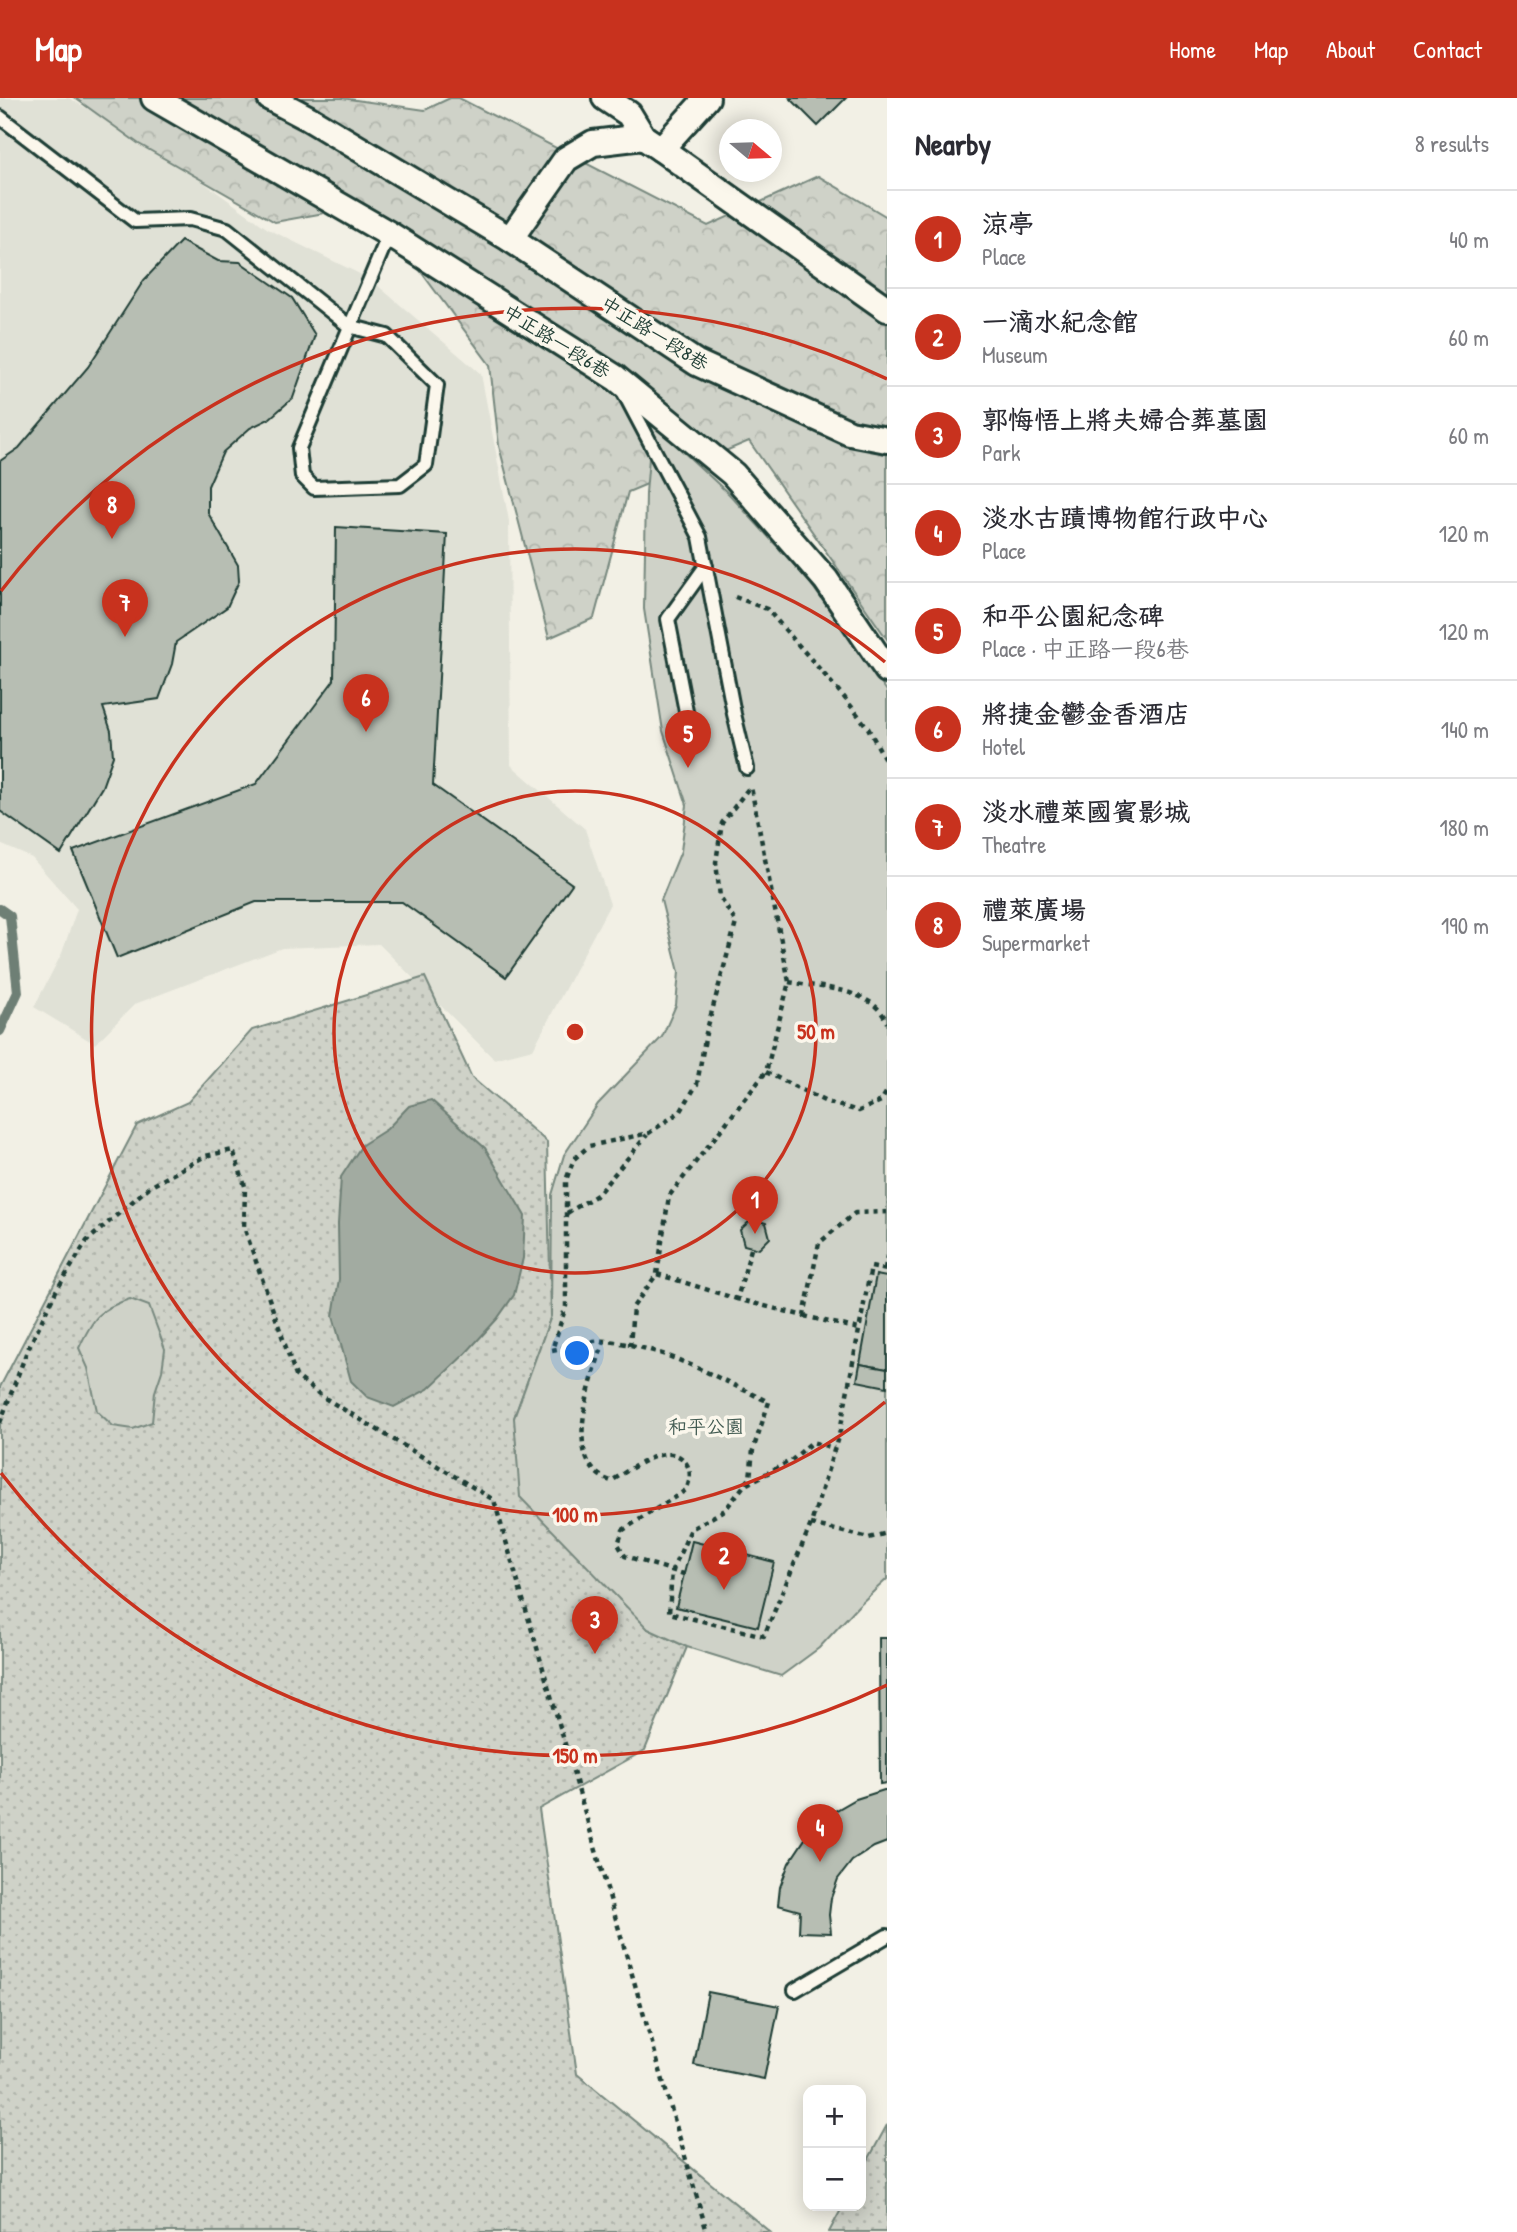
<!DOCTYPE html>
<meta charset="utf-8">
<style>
body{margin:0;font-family:"Patrick Hand","LXGW WenKai TC",sans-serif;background:#f7f7f7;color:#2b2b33}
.controls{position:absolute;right:21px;bottom:21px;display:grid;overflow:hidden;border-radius:14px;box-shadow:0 4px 18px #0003}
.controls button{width:63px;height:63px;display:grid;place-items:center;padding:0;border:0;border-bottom:2px solid #e1e1e2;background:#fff;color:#2b2b33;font:35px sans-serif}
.compass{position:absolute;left:719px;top:21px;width:63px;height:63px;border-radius:50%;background:#fff;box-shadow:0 4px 18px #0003;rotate:109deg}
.you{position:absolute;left:578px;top:1256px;width:24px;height:24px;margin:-18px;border:5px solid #fff;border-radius:50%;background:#1a73e8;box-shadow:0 0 0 10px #1a73e833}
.badge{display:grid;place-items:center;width:46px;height:46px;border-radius:50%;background:#c8321e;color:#fff;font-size:23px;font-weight:700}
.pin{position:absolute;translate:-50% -58px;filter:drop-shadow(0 2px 4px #0008)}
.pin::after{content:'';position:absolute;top:37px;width:24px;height:21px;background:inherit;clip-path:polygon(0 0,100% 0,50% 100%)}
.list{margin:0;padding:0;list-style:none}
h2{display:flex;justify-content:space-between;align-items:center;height:91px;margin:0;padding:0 28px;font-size:30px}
h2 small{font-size:23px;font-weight:400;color:#7c7c81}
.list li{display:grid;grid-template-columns:46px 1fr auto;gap:21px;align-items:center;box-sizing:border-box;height:98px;padding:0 28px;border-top:2px solid #e1e1e2}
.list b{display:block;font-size:26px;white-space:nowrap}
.list p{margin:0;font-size:23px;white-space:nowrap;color:#7c7c81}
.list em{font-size:23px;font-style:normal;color:#7c7c81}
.map{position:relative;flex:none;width:887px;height:2134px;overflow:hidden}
header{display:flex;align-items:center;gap:42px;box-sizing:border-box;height:98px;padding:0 35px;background:#c8321e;color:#fff}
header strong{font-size:33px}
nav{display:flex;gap:38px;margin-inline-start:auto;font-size:24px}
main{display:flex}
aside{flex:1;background:#fff}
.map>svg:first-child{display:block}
.built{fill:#e0e1d6}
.grass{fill:url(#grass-dots);stroke:#77887e;stroke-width:2}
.forest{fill:url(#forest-crowns);stroke:#77887e;stroke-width:2}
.park{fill:#cfd2c8;stroke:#77887e;stroke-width:2}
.water{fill:#a2aba1;stroke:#6e7f75;stroke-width:2}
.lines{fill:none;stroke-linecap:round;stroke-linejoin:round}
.stream{stroke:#6e7f75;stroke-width:10}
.building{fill:#b7beb3;stroke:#1f3d34;stroke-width:2}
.service-casing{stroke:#1f3d34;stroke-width:18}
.minor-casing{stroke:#1f3d34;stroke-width:30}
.path{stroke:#1f3d34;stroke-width:4.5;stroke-dasharray:5 5;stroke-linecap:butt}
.service{stroke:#fbf7ec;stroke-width:12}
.minor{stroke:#fbf7ec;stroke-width:24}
.ring{fill:none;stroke:#c8321e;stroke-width:3.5}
.labels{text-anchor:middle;stroke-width:7;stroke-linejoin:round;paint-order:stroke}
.street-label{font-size:19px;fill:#1f3d34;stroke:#fbf7ec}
.park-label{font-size:19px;fill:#425b52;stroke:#fbf7ec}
.centre{fill:#c8321e;stroke:#fbf7ec;stroke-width:3.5}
.ring-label{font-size:21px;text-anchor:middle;font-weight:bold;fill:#c8321e;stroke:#fbf7ec;stroke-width:7;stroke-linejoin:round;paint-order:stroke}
</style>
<header>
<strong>Map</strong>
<nav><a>Home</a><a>Map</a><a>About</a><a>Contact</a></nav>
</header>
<main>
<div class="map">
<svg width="887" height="2134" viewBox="0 0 887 2134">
<defs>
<pattern id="grass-dots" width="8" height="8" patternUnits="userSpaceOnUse" patternTransform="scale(1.75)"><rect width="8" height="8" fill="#cfd2c8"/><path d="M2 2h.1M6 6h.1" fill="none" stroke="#b1b5ac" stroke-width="1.8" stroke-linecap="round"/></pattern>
<pattern id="forest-crowns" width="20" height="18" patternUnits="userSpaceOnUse" patternTransform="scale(1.75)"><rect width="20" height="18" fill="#cfd2c8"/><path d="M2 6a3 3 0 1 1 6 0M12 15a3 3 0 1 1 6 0" fill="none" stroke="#b1b5ac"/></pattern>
</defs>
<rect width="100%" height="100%" fill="#f2f0e5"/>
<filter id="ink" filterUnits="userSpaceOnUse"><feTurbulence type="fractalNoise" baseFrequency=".0143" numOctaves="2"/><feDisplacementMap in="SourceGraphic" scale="14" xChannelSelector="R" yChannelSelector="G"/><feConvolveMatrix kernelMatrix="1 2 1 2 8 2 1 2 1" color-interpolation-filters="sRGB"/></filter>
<g filter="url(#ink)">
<!-- built -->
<polygon class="built" points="0,0 69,0 161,54 268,131 370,181 481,276 509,423 511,667 585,731 610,806 533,951 494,961 379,846 282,850 135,906 95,946 34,909 62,855 77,811 32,760 0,746"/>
<!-- grass -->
<g class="grass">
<polygon points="425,879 472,980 547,1044 551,1218 514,1320 648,1531 687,1549 645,1652 539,1711 577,1976 770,2134 0,2134 0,1289 137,1027 188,1004 252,932"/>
<polygon points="887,2027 887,2134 829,2134 843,2108 861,2108 861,2075"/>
</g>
<!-- forest -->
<polygon class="forest" points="75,0 342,0 425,12 450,0 459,0 708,128 818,78 887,119 887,541 749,343 628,394 594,520 549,540 499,348 490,267 410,159 335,113 275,124 139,46"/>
<!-- park -->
<g class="park">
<polygon points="652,325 729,396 808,482 887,593 887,1481 858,1508 819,1550 781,1578 687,1549 648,1531 520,1399 514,1320 551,1218 552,1097 564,1057 598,1006 662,939 676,907 679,874 661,802 681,753 687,707 663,633 644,511 646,395"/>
<path d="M130,1201L149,1208L165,1251L162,1273L155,1294L152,1324L133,1331L113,1328L97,1313L88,1270L79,1250C92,1222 99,1210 130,1201Z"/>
</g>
<!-- water -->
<polygon class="water" points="431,1002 485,1050 525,1118 523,1160 514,1197 497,1221 466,1255 428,1291 394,1309 367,1299 351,1283 333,1218 339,1181 338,1126 341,1079 362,1047 387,1031 409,1008"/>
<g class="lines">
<!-- stream -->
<polyline class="stream" points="0,811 10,818 18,894 0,933"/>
</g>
<!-- building -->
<g class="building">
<polygon points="790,0 846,0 818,28"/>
<polygon points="181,143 218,163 240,164 292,200 315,237 293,300 269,321 250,330 223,354 208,388 208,415 238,467 239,483 227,509 176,544 172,566 159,601 103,609 111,633 113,658 102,689 61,756 0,713 0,363 19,350 88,269 144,182"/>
<polygon points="336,429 447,436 433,687 572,786 506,879 402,804 256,804 117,860 73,753 256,686 334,582"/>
<polygon points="752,1121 766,1125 770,1140 759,1151 744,1147 740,1132"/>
<polygon points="876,1177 887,1179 887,1271 860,1266"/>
<polygon points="860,1266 887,1271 887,1289 857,1283"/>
<polygon points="692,1443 774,1464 758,1529 676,1509"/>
<polygon points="879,1540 887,1540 887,1685 880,1686"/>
<polygon points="884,1692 887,1692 887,1744 874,1749 852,1763 838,1781 831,1800 829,1817 831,1835 799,1834 800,1813 778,1807 780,1789 789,1765 805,1741 828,1717 856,1701"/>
<polygon points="708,1894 779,1908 764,1981 694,1967"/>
</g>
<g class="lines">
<defs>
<g id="service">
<polyline points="0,19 135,123 190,121 227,131 349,228 387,238 437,287 426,367 400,387 314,390 302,378 299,350 389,136"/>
<polyline points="624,295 700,439 734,616 747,670"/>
<polyline points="689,629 668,521 706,468"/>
<polyline points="795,1892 887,1838"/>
</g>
<g id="minor">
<polyline points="154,0 389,136 616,280 733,376 826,482 887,572"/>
<polyline points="270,0 308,20 510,141 697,265 850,335 887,342"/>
<polyline points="605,0 629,16 643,39"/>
<polyline points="661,51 887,211"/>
<polyline points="510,141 566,61 593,45 643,39 661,51 707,0"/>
</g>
</defs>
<!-- service casing -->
<use href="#service" class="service-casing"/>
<!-- minor casing -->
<use href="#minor" class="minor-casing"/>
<!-- path -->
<g class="path">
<polyline points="735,499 767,511 844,599 868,630 887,665"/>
<path d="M748,691L722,725L716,764L720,799L736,825L706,935L697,986L681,1013L649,1035L589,1048L574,1061L566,1082V1208L552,1252C569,1249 590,1241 606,1243C665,1249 717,1280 769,1304L753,1352L750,1380L725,1412L691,1431L672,1473L669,1515L764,1538L811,1426L840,1333L871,1169L887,1172"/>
<path d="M789,884C821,890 874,890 887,925"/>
<polyline points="766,974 826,1004 859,1013 881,1003 887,993"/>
<polyline points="567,1115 597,1097 647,1037"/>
<polyline points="751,1151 737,1201 804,1218 819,1145 855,1115 887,1114"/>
<polyline points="885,1171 887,1158"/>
<polyline points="657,1176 737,1201"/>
<polyline points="804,1218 859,1231"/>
<path d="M604,1242C593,1280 558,1365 611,1383C629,1373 669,1340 686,1365C692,1374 690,1383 686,1392L623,1432L618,1446L625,1458L684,1476"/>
<polyline points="630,1248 633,1209 657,1176 669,1098 766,974 789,884 751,689"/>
<polyline points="0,1325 27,1253 56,1193 87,1143 148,1090 205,1058 233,1052 245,1088 244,1129 296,1278 323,1299 494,1402 707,2134"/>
<polyline points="747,1386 792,1362 812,1344 834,1350"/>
<polyline points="811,1426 869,1440 887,1435"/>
</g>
<!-- service -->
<use href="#service" class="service"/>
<!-- minor -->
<use href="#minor" class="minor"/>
</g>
</g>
<!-- distance rings -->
<g class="ring">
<circle cx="575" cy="934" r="241"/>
<path d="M885 1304A483 483 0 1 1 885 564"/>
<path d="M887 1587A724 724 0 0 1 1 1375M1 493A724 724 0 0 1 887 281"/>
</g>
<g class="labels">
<!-- street labels -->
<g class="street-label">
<text transform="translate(655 235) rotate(32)" y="7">中正路一段8巷</text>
<text transform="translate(557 243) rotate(32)" y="7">中正路一段6巷</text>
</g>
<!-- park labels -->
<g class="park-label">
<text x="706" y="1335">和平公園</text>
</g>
</g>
<circle cx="575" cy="934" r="10" class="centre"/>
<g class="ring-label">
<text x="816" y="941">50 m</text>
<text x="575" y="1424">100 m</text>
<text x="575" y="1665">150 m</text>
</g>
</svg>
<div class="controls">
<button>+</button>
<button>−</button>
</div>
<svg class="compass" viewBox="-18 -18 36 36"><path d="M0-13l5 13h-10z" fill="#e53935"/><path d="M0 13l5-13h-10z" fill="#7c7c81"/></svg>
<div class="you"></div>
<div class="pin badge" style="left:755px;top:1136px">1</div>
<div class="pin badge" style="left:724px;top:1492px">2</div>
<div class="pin badge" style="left:595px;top:1556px">3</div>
<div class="pin badge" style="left:820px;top:1764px">4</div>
<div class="pin badge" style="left:688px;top:670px">5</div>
<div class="pin badge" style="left:366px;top:634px">6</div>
<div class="pin badge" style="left:125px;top:539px">7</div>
<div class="pin badge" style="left:112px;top:441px">8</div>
</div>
<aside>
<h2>Nearby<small>8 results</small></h2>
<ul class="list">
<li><span class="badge">1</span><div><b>涼亭</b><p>Place</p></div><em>40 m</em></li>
<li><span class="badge">2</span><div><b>一滴水紀念館</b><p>Museum</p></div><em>60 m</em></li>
<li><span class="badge">3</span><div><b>郭悔悟上將夫婦合葬墓園</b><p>Park</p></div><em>60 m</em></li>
<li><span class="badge">4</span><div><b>淡水古蹟博物館行政中心</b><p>Place</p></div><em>120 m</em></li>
<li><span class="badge">5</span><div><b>和平公園紀念碑</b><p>Place · 中正路一段6巷</p></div><em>120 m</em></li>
<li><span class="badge">6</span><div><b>將捷金鬱金香酒店</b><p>Hotel</p></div><em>140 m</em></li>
<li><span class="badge">7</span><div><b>淡水禮萊國賓影城</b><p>Theatre</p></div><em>180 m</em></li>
<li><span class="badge">8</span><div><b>禮萊廣場</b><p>Supermarket</p></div><em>190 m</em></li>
</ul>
</aside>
</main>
